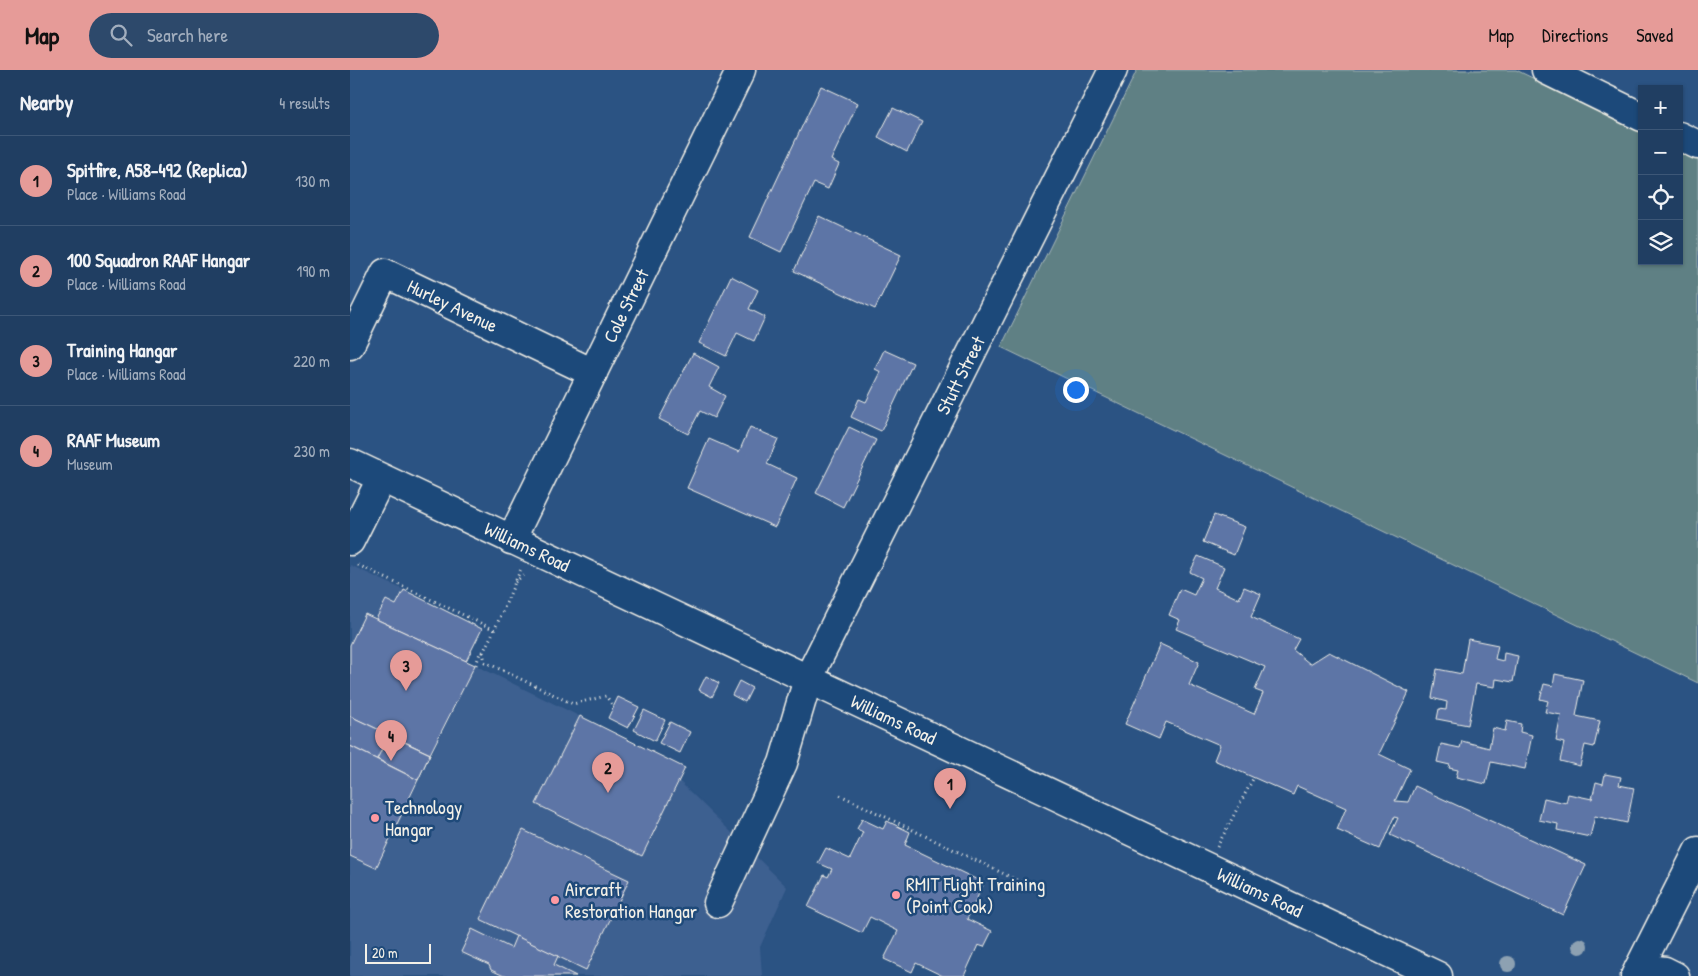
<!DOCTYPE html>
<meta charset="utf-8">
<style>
body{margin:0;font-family:"Patrick Hand",sans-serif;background:#2d496b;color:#f1f3f6}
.controls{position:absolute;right:15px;top:15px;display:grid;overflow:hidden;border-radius:0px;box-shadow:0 1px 4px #0004}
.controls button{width:45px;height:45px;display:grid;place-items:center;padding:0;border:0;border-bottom:1px solid #3d5777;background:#203e62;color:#f1f3f6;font:25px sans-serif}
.scale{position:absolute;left:15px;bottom:12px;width:66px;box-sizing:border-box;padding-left:5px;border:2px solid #f4f1e8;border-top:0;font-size:14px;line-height:18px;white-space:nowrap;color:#f4f1e8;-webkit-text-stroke:4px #1f4a7a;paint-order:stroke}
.you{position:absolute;left:725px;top:319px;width:18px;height:18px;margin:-12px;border:4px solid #fff;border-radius:50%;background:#1a73e8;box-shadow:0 0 0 8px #1a73e833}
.badge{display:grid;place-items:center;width:32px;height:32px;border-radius:50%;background:#e69b98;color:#111;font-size:16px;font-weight:700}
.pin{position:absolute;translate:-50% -41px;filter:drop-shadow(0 1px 2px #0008)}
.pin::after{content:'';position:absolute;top:26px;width:18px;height:15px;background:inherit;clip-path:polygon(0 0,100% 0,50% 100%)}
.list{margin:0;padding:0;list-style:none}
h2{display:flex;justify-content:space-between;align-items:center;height:65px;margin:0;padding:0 20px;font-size:21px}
h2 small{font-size:16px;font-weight:400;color:#a2aebe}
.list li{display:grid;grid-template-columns:32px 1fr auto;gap:15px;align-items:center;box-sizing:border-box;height:90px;padding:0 20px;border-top:1px solid #3d5777}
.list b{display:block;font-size:19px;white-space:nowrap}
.list p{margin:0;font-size:16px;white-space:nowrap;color:#a2aebe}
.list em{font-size:16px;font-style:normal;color:#a2aebe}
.icon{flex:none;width:28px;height:28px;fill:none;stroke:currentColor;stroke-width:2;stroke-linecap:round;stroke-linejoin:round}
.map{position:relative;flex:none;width:1348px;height:906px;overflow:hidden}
header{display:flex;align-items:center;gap:30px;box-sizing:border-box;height:70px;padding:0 25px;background:#e69b98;color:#111}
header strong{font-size:24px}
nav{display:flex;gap:28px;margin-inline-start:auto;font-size:18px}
.search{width:350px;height:45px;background:#2d496b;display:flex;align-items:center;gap:12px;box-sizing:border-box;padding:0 18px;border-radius:28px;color:#a2aebe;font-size:19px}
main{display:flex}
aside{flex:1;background:#203e62}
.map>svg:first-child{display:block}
.built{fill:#3e6090}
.green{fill:#5e8084;stroke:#a9b8b6}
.building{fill:#5d75a6;stroke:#f4f1e8}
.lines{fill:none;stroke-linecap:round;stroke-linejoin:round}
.minor-casing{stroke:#f4f1e8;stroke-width:31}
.path{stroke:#f4f1e8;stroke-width:3;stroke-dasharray:1 4;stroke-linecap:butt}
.minor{stroke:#1f4a7a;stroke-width:28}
.tree{fill:#8da1b2}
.poi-dot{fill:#ff9aa2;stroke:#1f4a7a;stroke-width:2}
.labels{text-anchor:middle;stroke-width:5;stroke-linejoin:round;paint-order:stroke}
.street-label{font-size:19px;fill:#f4f1e8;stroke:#1f4a7a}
.poi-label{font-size:19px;fill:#f4f1e8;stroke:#1f4a7a;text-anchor:start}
</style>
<header>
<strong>Map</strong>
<div class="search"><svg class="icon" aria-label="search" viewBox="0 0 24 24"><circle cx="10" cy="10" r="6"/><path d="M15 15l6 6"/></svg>Search here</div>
<nav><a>Map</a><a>Directions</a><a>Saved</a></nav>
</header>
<main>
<aside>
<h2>Nearby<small>4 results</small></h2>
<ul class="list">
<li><span class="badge">1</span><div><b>Spitfire, A58-492 (Replica)</b><p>Place · Williams Road</p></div><em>130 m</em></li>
<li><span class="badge">2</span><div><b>100 Squadron RAAF Hangar</b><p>Place · Williams Road</p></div><em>190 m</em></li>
<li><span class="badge">3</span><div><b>Training Hangar</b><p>Place · Williams Road</p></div><em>220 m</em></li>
<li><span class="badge">4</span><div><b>RAAF Museum</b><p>Museum</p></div><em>230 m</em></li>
</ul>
</aside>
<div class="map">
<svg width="1348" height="906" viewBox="0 0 1348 906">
<rect width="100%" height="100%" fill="#2b5383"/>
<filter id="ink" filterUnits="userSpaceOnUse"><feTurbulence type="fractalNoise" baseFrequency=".02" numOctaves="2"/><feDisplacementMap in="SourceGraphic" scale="10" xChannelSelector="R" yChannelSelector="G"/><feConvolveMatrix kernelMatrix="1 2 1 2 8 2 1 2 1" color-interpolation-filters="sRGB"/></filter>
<g filter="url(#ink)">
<!-- built -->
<g class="built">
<polygon points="0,495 54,520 46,535 36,530 26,549 15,544 0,575"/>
<polygon points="125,595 335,698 329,711 437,817 410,877 412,906 0,906 0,786 26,798"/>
</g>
<!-- green -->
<polygon class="green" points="787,0 1166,0 1292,61 1292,191 1329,191 1329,80 1348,89 1348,613 651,277"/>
<!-- building -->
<g class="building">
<polygon points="471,16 508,33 481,90 489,94 478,119 464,113 431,182 400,167"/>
<polygon points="543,38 572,52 557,82 528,67"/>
<polygon points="469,146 551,185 525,239 444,201"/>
<polygon points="381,206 408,220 399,239 415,247 404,271 387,263 376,286 349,273"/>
<polygon points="534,280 563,293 531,361 501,347 509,329 516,332 531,302 525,299"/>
<polygon points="343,283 369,297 359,317 375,326 364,348 350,341 338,364 309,349"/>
<polygon points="400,357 428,369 417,394 447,408 425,457 337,418 359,369 389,382"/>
<polygon points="499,357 526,370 493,437 466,423"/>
<polygon points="864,445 895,457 884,485 853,472"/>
<polygon points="848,486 874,497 865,518 889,529 894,517 911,524 901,547 949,569 943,580 960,594 979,582 1059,622 1029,684 1060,699 1045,731 1058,732 1065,716 1236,795 1213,845 1040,765 1048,748 1044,747 1030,779 987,760 996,738 947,716 943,725 864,690 870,675 816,652 809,669 775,654 810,574 849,592 839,615 904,644 913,623 905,620 915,597 826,559 830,550 819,545 830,519 844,525 852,508 840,502"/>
<polygon points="54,520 132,559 116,591 26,549 36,530 46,535"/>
<polygon points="15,544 125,595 80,684 0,646 0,575"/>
<polygon points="1118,569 1148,575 1145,589 1153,591 1154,583 1168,586 1163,612 1146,609 1145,617 1126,614 1118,655 1087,649 1089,639 1096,640 1097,632 1082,628 1087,599 1112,604"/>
<polygon points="1205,604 1233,610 1226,646 1250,651 1244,677 1235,675 1230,696 1210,691 1214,673 1206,671 1211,645 1195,642 1198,631 1190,629 1194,614 1203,616"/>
<polygon points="356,606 369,613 362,627 349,620"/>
<polygon points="389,611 402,618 395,632 382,625"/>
<polygon points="268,627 289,637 278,658 258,648"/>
<polygon points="294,640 315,650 305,671 284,660"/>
<polygon points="0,646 80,684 68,710 0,676"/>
<polygon points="230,646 335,698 292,786 186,734"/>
<polygon points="1157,651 1171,654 1170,662 1182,665 1175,699 1141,692 1136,714 1106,707 1108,700 1099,698 1100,695 1087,692 1091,674 1110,678 1112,671 1139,678 1143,658 1155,661"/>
<polygon points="320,652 340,662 330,683 309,673"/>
<polygon points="39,665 80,684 68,710 27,689"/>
<polygon points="0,676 68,710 26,798 0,786"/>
<polygon points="1255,704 1271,707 1269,715 1284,718 1277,753 1245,746 1240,767 1207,760 1208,754 1189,750 1194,728 1216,733 1218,724 1242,729 1246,712 1253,714"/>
<polygon points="512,749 533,759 537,751 560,762 555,775 634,813 617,849 642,861 634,877 628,875 614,906 593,906 566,893 562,902 534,889 548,861 520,847 512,863 458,837 474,805 478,807 482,799 468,793 476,778 500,789 513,762 507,759"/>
<polygon points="173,760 279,810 236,900 130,849"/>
<polygon points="122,859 161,878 166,866 208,886 204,895 226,906 154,906 141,900 139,895 111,882"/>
</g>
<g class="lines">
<defs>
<g id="minor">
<polyline points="1196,0 1292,47"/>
<polyline points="1329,66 1348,75"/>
<path id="s1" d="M0,275L35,203L243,303"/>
<path id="s2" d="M0,393L1088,906"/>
<path id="s3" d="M161,470L391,0"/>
<polyline points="0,471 31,409"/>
<path id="s4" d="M368,833L433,693L458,609L763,0"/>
<polyline points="1289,898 1315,901 1325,906"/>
<polyline points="1285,906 1348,781"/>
</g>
</defs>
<!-- minor casing -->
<use href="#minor" class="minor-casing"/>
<!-- path -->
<g class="path">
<polyline points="8,495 145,560"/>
<polyline points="165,512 176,503"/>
<polyline points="133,582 135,592 223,634 256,626 263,636"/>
<path d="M126,595L130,583L133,582C148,555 158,527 171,499"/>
<polyline points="490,725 675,814"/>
<polyline points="867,777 904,707"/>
</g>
<!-- minor -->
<use href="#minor" class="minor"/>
</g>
<!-- trees -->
<g class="tree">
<circle cx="1230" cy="876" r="8"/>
<circle cx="1158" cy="894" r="8"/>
</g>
</g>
<!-- markers -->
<g class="poi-dot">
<circle cx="25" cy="748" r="5"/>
<circle cx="546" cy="825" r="5"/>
<circle cx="205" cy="830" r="5"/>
</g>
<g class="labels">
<!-- street labels -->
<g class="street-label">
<text dy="7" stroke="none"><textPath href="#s3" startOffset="261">Cole Street</textPath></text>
<text dy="7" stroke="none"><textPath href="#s1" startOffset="155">Hurley Avenue</textPath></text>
<text dy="7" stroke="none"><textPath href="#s4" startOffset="582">Stutt Street</textPath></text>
<text dy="7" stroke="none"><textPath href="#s2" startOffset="196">Williams Road</textPath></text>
<text dy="7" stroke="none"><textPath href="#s2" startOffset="601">Williams Road</textPath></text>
<text dy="7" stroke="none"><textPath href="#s2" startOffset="1006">Williams Road</textPath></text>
</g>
<!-- poi labels -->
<g class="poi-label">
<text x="35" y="744">Technology<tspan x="35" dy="22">Hangar</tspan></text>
<text x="556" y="821">RMIT Flight Training<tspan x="556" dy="22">(Point Cook)</tspan></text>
<text x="215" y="826">Aircraft<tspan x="215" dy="22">Restoration Hangar</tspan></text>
</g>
</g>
</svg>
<div class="controls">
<button>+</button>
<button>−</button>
<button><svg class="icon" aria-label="locate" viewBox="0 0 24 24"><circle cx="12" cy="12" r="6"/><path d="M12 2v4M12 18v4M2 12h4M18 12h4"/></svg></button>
<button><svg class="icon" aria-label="layers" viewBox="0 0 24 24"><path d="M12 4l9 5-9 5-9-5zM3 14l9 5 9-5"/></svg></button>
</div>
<div class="scale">20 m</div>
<div class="you"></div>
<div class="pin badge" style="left:600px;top:739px">1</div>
<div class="pin badge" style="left:258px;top:723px">2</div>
<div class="pin badge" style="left:56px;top:621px">3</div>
<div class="pin badge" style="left:41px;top:691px">4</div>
</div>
</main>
